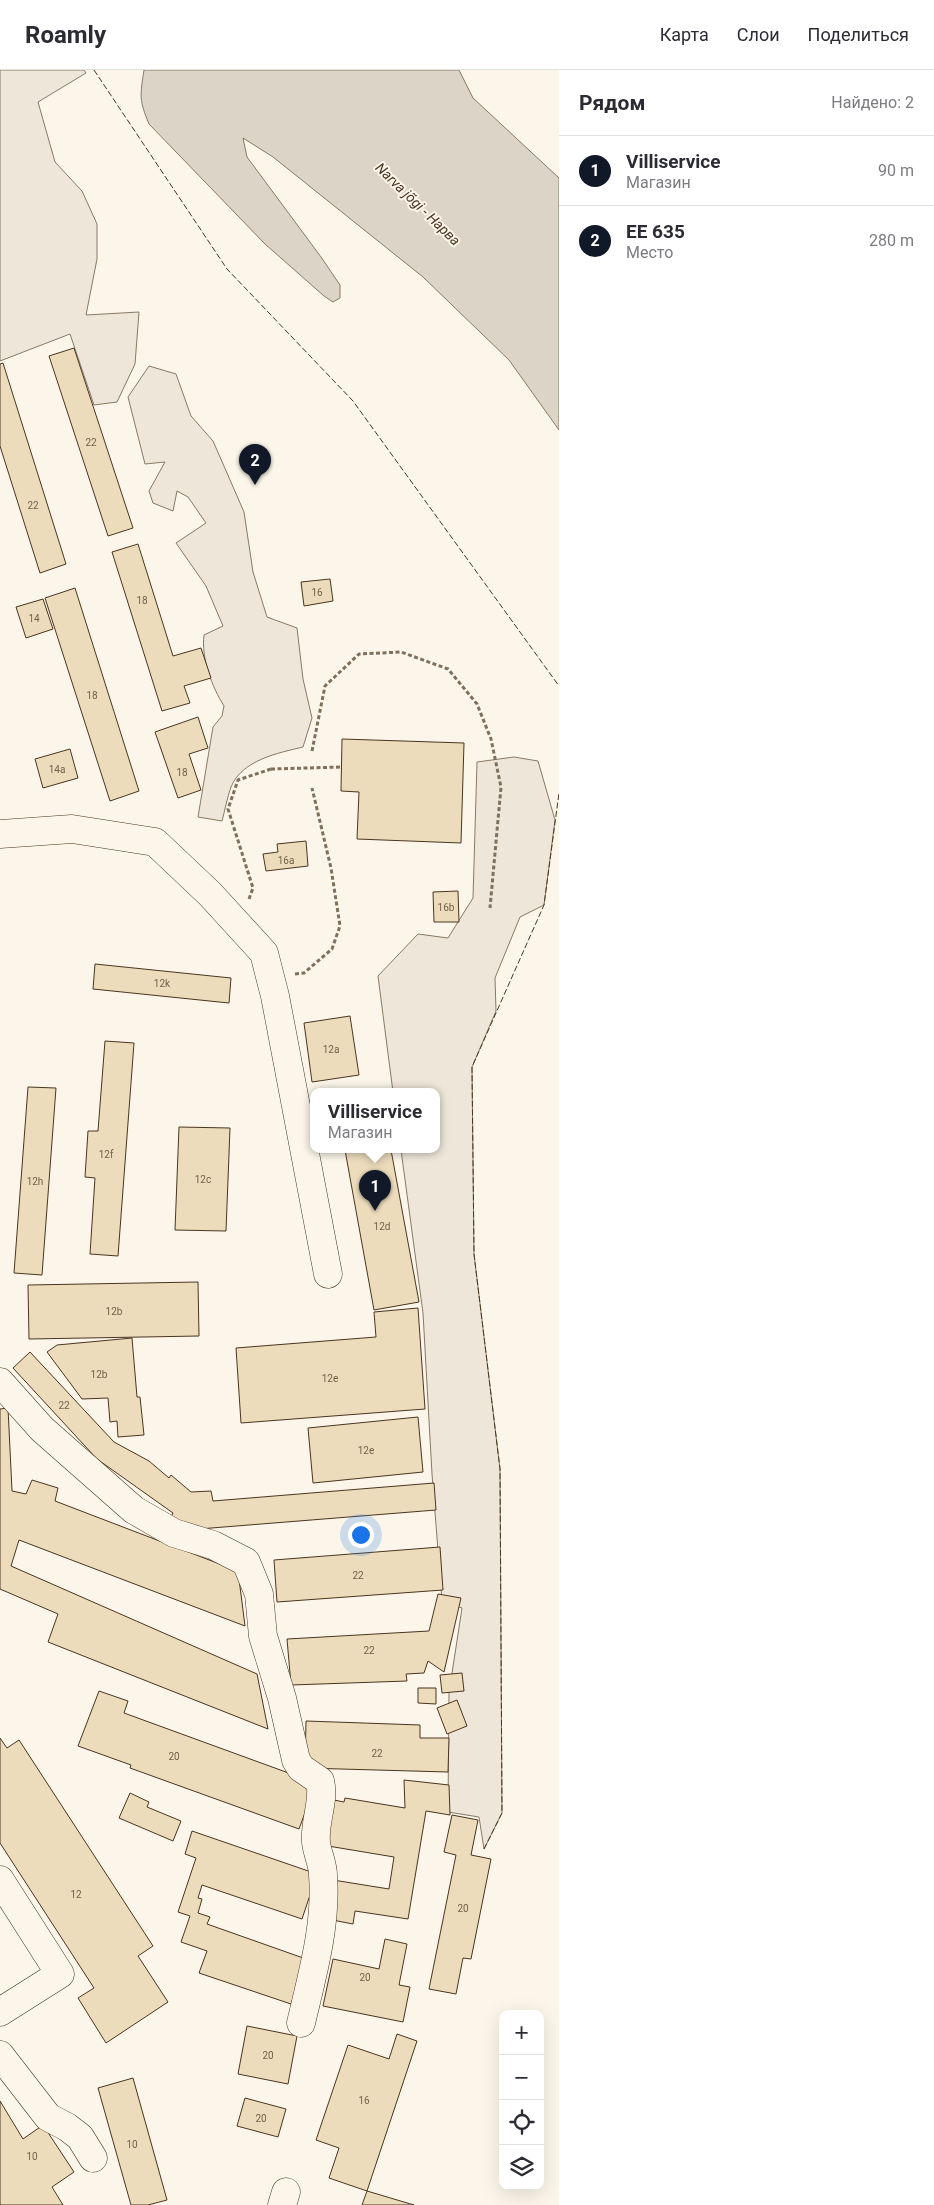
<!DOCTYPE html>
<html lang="ru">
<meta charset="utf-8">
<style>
body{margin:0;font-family:Roboto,sans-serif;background:#f2f2f3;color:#2b2b33}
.controls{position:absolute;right:15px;bottom:15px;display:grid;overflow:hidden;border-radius:10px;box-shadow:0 5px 20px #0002}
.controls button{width:45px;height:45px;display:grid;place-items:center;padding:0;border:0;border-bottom:1px solid #e1e1e2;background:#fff;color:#2b2b33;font:25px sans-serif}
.you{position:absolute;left:360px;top:1464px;width:18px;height:18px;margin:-12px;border:4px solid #fff;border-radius:50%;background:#1a73e8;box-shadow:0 0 0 8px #1a73e833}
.badge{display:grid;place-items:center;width:32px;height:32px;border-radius:50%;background:#111827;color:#fff;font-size:16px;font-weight:700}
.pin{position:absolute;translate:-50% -41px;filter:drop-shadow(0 1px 2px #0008)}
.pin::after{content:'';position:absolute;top:26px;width:18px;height:15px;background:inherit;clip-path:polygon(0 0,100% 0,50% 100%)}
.popup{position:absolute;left:310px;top:1018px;width:130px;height:65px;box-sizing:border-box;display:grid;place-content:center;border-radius:10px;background:#fff;filter:drop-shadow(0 1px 4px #0005);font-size:16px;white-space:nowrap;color:#7c7c81}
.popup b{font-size:19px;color:#2b2b33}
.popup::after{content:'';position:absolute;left:50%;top:100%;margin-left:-10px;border:10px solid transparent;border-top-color:#fff}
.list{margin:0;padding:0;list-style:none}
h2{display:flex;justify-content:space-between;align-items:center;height:65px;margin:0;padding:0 20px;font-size:21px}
h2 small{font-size:16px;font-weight:400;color:#7c7c81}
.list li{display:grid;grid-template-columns:32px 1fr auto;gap:15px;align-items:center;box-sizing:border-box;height:70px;padding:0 20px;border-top:1px solid #e1e1e2}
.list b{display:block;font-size:19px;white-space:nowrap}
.list p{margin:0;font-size:16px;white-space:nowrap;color:#7c7c81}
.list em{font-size:16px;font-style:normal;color:#7c7c81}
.icon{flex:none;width:28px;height:28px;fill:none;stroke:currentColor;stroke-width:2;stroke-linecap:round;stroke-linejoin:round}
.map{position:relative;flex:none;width:559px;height:2135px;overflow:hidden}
header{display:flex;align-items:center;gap:30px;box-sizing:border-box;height:70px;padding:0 25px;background:#fff;border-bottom:1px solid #e1e1e2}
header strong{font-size:24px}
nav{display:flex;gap:28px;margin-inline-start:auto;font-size:18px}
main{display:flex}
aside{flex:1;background:#fff}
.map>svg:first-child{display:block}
.green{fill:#ede6d9;stroke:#887966}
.water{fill:#dcd4c6;stroke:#887966}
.building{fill:#ecdcbc;stroke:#4a3520}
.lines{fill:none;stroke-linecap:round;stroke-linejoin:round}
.minor-casing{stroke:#4a3520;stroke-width:29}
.path{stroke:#7f6f5c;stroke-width:3;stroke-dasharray:4 2.5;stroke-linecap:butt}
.minor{stroke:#fbf6e9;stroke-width:28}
.path-bridge{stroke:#7f6f5c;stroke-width:3;stroke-dasharray:4 2.5;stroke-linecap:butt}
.fence{stroke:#4a3520;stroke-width:1;stroke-dasharray:6 2.5;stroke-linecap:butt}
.labels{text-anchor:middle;stroke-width:4;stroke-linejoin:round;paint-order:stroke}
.number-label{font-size:10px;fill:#725f47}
.water-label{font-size:14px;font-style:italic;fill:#4a3520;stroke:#fbf6e9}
</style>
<header>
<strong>Roamly</strong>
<nav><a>Карта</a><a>Слои</a><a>Поделиться</a></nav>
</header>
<main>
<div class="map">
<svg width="559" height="2135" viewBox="0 0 559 2135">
<rect width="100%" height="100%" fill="#fbf6e9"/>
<!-- green -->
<g class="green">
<polygon points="0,0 84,0 86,3 38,32 55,92 82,121 97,154 97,189 86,245 139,242 135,294 117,332 94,335 70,264 0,291"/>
<path d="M149,296L176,304L191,346L213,371L244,442L253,502L267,547L297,558L303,609L312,648L303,677C278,683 242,690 231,717C227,728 225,740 222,751L198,747L213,657L222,646L224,636C212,617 201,588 204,565L223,556L206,516L176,473L206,453L188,427L177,421L173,441L153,433L149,421L165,392L145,394L128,327Z"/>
<polygon points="514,687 538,691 555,750 544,835 520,847 495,908 496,941 472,997 474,1184 500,1399 502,1743 484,1779 479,1747 448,1742 449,1623 462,1538 442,1531 432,1404 423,1243 401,1080 436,1080 436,1022 393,1022 378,906 418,864 448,868 473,828 477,692"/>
</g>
<!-- water -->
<path class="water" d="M144,0H459L473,28L559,108V360L509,290L423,207L273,87L243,68L247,87L321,187L340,215V228L333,232L324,226L265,174L149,54C139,30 140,26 144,0Z"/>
<!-- building -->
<g class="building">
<polygon points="74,278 133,458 108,466 49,286"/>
<polygon points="3,293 66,494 40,503 0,376 0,294"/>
<polygon points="138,474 173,586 201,578 211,608 184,616 190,633 162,641 112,482"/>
<polygon points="330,509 333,531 304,536 301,512"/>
<polygon points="75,518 139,721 110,731 45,528"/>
<polygon points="43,529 53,559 26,568 16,537"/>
<polygon points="198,647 208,678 189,684 201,720 178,728 155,662"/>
<polygon points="342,669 464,673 461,773 357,769 359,722 341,721"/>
<polygon points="70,679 78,708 43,718 35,689"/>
<polygon points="306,771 308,796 266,801 263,784 278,782 277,774"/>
<polygon points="458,821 459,852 434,852 433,822"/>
<polygon points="95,894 231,908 229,933 93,919"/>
<polygon points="350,946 359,1005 312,1012 304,953"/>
<polygon points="105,971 134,973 118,1186 90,1184 95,1108 85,1107 88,1061 98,1061"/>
<polygon points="28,1017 56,1018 42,1205 14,1203"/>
<polygon points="179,1057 230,1058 226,1161 175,1160"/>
<polygon points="345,1080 391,1080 419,1232 374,1240"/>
<polygon points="198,1212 199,1266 29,1269 28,1215"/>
<polygon points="418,1238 425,1339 241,1353 236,1278 376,1267 374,1242"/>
<polygon points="132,1268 137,1327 140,1327 144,1365 118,1367 117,1351 110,1352 108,1328 82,1329 47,1282 57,1275"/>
<polygon points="30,1282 114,1372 149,1391 169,1408 171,1405 191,1422 211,1421 213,1431 434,1413 436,1440 199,1459 171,1447 173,1443 97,1389 13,1298"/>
<polygon points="8,1338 12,1421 26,1424 32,1410 58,1418 55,1431 238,1501 245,1556 19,1470 11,1496 257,1604 268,1659 48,1572 58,1544 0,1519 0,1339"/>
<polygon points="418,1347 423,1402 313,1413 308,1358"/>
<polygon points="440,1477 443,1520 277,1532 274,1490"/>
<polygon points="438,1524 461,1528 444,1602 428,1591 424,1603 406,1604 407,1611 291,1615 287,1569 429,1561"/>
<polygon points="462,1603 464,1621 442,1623 440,1605"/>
<polygon points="418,1618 436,1618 436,1634 418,1633"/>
<polygon points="99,1621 128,1631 124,1643 316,1713 299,1759 130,1698 131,1695 78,1676"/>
<polygon points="457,1630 467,1656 447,1664 437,1638"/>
<polygon points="306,1651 420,1655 420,1668 449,1668 448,1702 305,1698"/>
<polygon points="0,1668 7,1678 19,1670 153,1876 138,1886 168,1932 106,1973 78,1928 94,1918 0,1773"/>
<polygon points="404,1710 449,1715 450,1745 426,1741 408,1849 355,1841 353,1854 327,1849 333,1810 389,1819 394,1787 322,1775 329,1729 344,1732 345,1728 405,1738"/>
<polygon points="130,1723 149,1732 147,1737 181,1751 173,1771 119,1748"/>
<polygon points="452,1745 478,1750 471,1785 491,1789 471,1889 463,1888 456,1924 429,1919 456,1785 444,1782"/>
<polygon points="192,1761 317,1804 302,1849 202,1815 198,1828 202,1829 198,1843 210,1847 207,1854 306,1889 291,1934 199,1903 207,1881 181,1872 190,1846 178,1842 196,1788 185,1784"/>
<polygon points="385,1869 407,1874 399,1915 410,1917 403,1952 323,1936 333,1889 379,1899"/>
<polygon points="247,1956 297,1966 288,2014 238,2004"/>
<polygon points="397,1964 417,1971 367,2121 329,2108 339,2078 316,2070 348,1975 389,1989"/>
<polygon points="133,2008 167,2130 148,2135 131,2135 98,2018"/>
<polygon points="245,2028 286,2039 278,2067 237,2056"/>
<polygon points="0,2031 23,2069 43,2055 74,2102 52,2117 63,2135 0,2135"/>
<polygon points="367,2121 414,2135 362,2135"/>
</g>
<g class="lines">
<defs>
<g id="minor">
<polyline points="0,764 72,759 155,772 210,824 264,883 275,926 328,1204"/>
<path d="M0,1312L42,1359L134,1440L174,1463L213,1475L246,1492L259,1524L263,1566L282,1628L296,1690L301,1698L320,1711C325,1731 314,1751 316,1772C317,1783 323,1794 323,1805C327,1854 312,1906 301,1953"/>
<polyline points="0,1810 60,1904 0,1942"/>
<polyline points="0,1985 48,2047 67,2057 80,2067 93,2088"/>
<polyline points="282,2135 286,2122"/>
</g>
</defs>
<!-- minor casing -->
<use href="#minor" class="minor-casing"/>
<!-- path -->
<g class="path">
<polyline points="312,681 325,616 359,584 401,582 448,599 477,634 491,669 501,717 490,838"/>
<polyline points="249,829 253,818 228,739 238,710 271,699"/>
<polyline points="295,904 304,903 332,879 340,856 331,798 312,718"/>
</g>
<!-- minor -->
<use href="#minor" class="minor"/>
<!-- path-bridge -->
<polyline class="path-bridge" points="271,699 341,697"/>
<!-- fence -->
<g class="fence">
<polyline points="94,0 227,199 353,331 559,616"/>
<polyline points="484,1779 502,1743 500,1399 474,1184 472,997 544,835 559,723"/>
</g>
</g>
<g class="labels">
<!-- number labels -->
<g class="number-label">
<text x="91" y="376">22</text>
<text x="33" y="439">22</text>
<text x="317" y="526">16</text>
<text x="142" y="534">18</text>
<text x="34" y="552">14</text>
<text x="92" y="629">18</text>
<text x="57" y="703">14a</text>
<text x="182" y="706">18</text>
<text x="286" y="794">16a</text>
<text x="446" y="841">16b</text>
<text x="162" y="917">12k</text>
<text x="331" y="983">12a</text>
<text x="106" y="1088">12f</text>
<text x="203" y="1113">12c</text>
<text x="35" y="1115">12h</text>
<text x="382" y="1160">12d</text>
<text x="114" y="1245">12b</text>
<text x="99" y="1308">12b</text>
<text x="330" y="1312">12e</text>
<text x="64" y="1339">22</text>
<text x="366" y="1384">12e</text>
<text x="358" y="1509">22</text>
<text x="369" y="1584">22</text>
<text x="377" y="1687">22</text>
<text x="174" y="1690">20</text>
<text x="76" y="1828">12</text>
<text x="463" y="1842">20</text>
<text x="365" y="1911">20</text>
<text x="268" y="1989">20</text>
<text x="364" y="2034">16</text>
<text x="261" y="2052">20</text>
<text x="132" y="2078">10</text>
<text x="32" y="2090">10</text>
</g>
<!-- water labels -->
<g class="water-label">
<text transform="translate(418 134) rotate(44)" y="5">Narva jõgi - Нарва</text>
</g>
</g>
</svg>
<div class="controls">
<button>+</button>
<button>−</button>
<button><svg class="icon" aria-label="locate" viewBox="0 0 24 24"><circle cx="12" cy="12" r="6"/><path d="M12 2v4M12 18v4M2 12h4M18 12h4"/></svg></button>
<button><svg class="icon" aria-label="layers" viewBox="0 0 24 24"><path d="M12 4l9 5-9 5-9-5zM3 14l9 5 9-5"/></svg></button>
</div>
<div class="you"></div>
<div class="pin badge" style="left:375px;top:1141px">1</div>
<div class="popup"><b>Villiservice</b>Магазин</div>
<div class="pin badge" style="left:255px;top:415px">2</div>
</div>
<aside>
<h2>Рядом<small>Найдено: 2</small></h2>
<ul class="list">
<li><span class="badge">1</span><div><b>Villiservice</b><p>Магазин</p></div><em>90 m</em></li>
<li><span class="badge">2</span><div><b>EE 635</b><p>Место</p></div><em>280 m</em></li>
</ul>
</aside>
</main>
